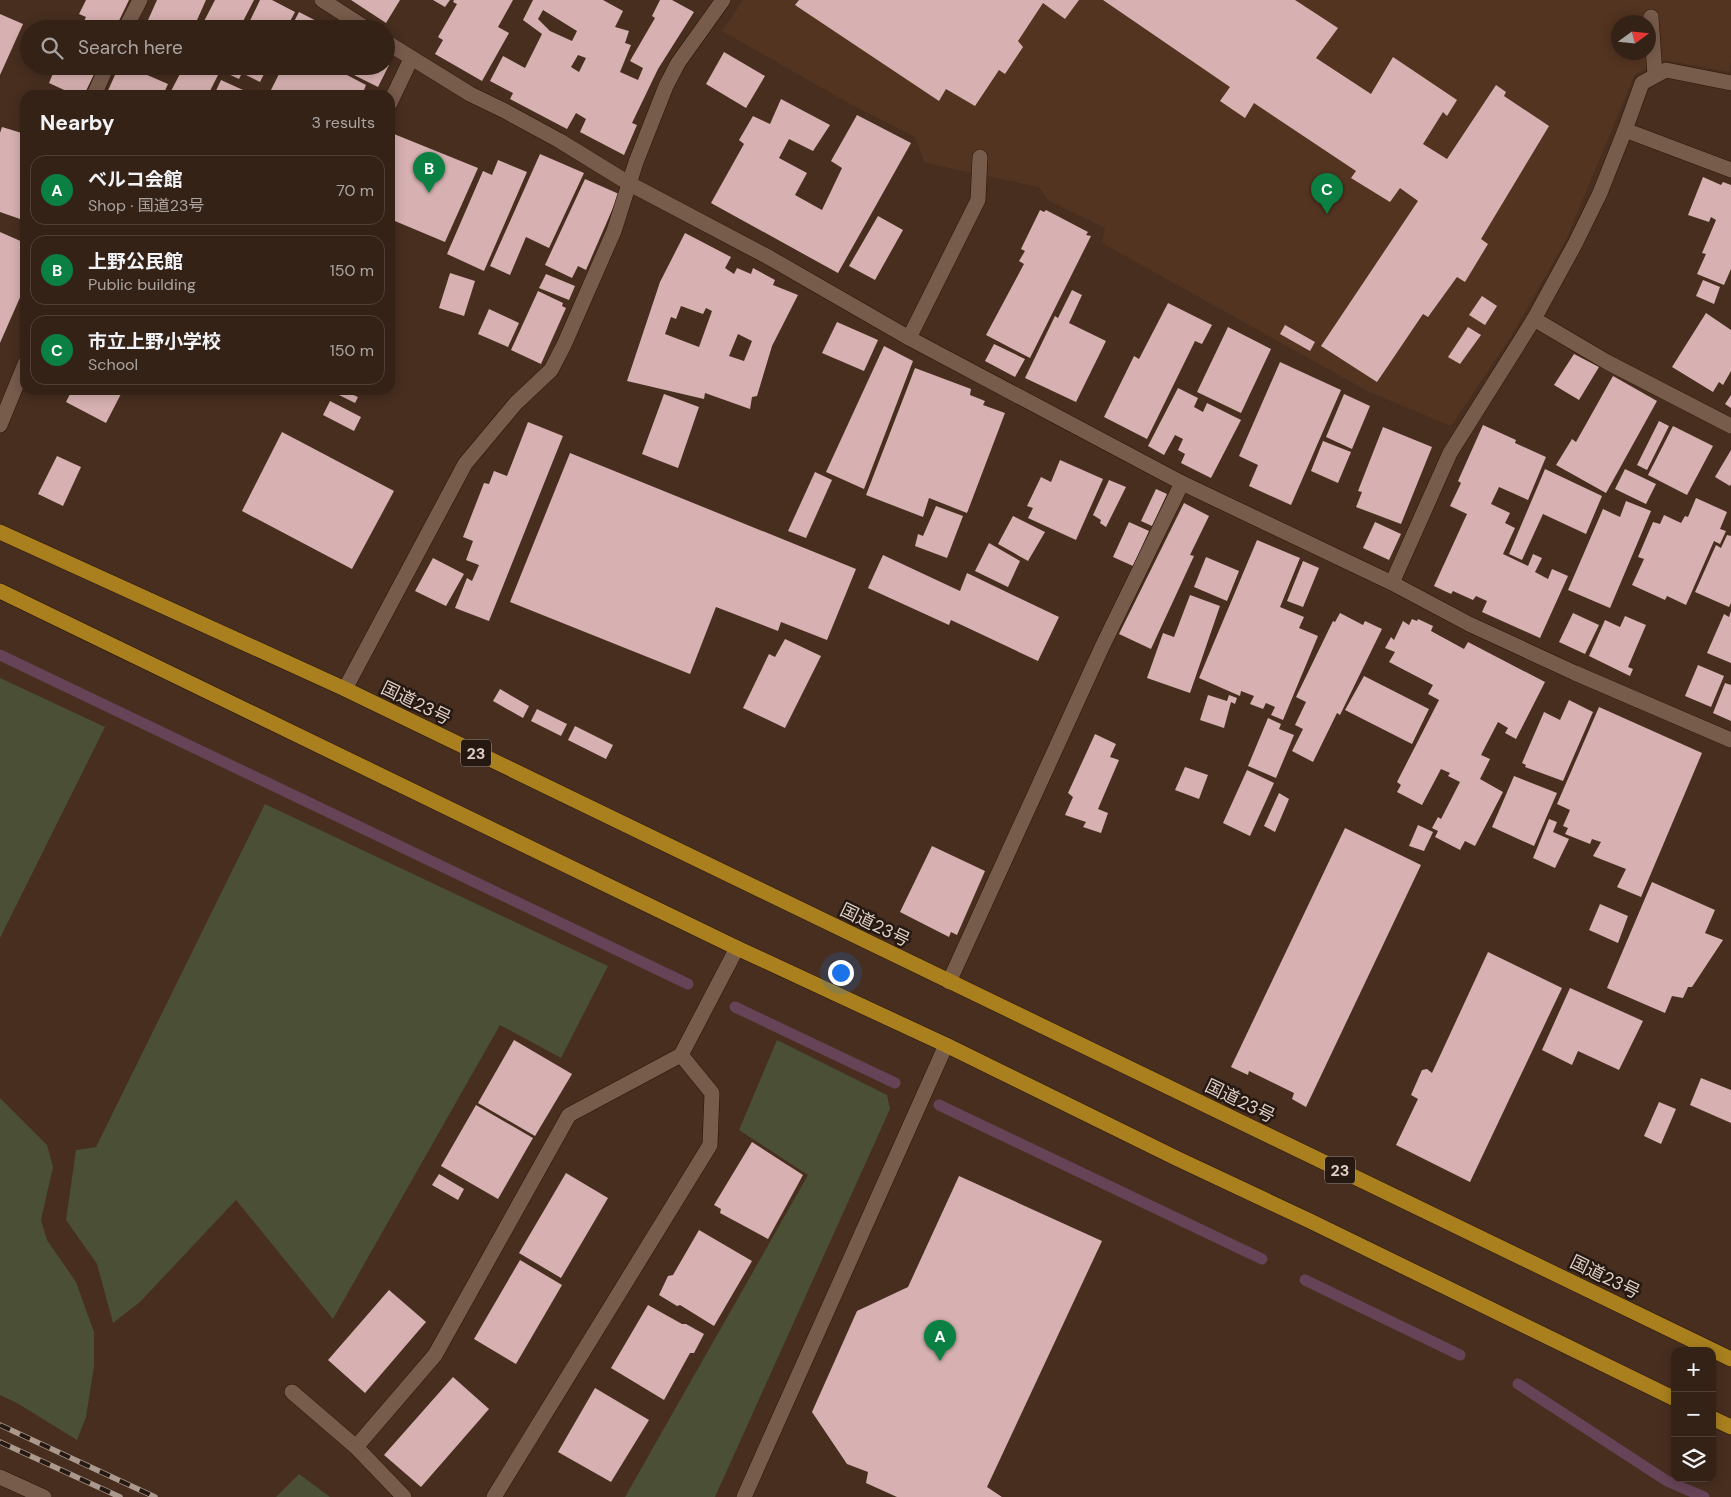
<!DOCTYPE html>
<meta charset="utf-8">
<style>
body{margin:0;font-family:"DM Sans","Noto Sans JP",sans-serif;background:#3d2a20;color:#f1f3f6}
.controls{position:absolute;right:15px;bottom:15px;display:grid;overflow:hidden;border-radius:10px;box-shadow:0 2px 12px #0003}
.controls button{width:45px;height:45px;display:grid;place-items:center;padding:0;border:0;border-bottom:1px solid #4f3f36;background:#352217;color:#f1f3f6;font:25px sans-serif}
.compass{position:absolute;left:1611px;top:15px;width:45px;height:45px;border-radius:50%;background:#352217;box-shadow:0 2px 12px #0003;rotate:75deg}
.you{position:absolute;left:840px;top:972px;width:18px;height:18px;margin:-12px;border:4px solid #fff;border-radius:50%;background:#1a73e8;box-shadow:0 0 0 8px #1a73e833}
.badge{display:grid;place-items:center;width:32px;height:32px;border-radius:50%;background:#0b8043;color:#fff;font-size:16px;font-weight:700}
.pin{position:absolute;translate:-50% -41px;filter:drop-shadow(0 1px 2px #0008)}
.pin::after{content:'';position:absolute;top:26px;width:18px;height:15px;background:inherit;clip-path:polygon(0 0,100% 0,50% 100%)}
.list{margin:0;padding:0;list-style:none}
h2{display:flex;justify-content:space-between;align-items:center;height:65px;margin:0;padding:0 20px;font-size:21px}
h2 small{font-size:16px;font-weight:400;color:#aaa4a1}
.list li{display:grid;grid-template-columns:32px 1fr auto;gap:15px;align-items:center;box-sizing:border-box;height:70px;margin:0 10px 10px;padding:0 10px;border:1px solid #4f3f36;border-radius:15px}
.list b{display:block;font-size:19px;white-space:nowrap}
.list p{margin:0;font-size:16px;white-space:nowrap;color:#aaa4a1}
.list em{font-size:16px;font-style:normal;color:#aaa4a1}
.icon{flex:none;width:28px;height:28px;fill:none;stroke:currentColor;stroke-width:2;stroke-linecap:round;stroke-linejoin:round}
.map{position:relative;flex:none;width:1731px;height:1497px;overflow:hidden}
.search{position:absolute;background:#352217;box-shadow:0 2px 12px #0003;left:20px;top:20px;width:375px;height:55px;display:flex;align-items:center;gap:12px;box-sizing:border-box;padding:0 18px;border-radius:28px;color:#aaa4a1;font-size:19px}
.panel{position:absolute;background:#352217;box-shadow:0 2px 12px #0003;left:20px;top:90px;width:375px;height:305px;border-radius:15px}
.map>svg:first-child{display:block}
.built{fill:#533421;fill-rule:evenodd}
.green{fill:#4a4f35}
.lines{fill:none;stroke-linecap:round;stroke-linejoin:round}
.stream{stroke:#674357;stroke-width:11}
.building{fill:#d7b1b1;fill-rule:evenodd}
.minor-casing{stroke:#2c1507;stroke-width:16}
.highway-casing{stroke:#2c1507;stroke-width:16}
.minor{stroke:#775b4b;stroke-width:15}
.highway{stroke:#a9801d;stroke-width:15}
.rail-casing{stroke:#ac998e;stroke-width:5.5}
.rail{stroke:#251912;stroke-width:4;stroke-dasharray:11;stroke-linecap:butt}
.labels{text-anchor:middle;stroke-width:5;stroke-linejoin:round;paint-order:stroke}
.shield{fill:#251912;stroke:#a6988f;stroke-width:1}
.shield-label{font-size:16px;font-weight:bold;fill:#decec5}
.street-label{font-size:18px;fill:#decec5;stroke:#251912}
</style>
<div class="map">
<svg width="1731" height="1497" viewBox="0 0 1731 1497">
<rect width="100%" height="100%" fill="#472e1f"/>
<!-- built -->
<path class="built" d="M743,0H1731V61L1729,72L1664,60L1635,74L1566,240L1512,335L1451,426L1369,392L1102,243L1105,228L1049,201L1039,187L925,163L915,137L852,105L722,31ZM1618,22H1648V52H1618Z"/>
<!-- green -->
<g class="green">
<polygon points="0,678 105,727 0,938"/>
<polygon points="265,804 608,966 561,1058 500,1025 333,1319 236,1200 140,1302 113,1323 97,1264 66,1220 76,1150 96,1147"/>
<polygon points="777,1040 887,1095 890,1109 715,1497 625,1497 808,1175 739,1130"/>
<polygon points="0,1098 47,1145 53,1167 41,1220 47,1240 76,1282 94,1332 94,1366 86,1417 77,1440 17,1403 0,1395"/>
<polygon points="299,1474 330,1497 276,1497"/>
</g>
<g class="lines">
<!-- stream -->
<g class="stream">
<polyline points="0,655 688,984"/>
<polyline points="735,1007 895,1083"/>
<polyline points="939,1105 1262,1259"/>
<polyline points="1305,1280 1460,1355"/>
<polyline points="1518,1384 1667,1481 1704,1497"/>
</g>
</g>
<!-- building -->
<g class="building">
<polygon points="86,0 129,0 115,29 80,29 86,17 79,14"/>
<polygon points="157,0 206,0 193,29 144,29"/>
<polygon points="215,0 254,0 239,29 200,29"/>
<polygon points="260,0 272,0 295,12 286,29 246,29"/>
<polygon points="351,0 400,0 386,23"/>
<polygon points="433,0 450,0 445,7"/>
<polygon points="454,0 513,0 498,27 509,33 482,81 435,54 443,40 438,37 457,4 453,2"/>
<path d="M533,0H603L623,11L615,27L629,31L625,43L631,45L620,72L638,80L643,68L630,61L655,18L652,16L660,0H672L694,12L658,69L632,123L637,125L624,155L580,132L586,119L576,113L567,129L510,99L513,93L490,81L503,56L525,68L542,34L523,20ZM543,10L577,31L572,41L550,31L538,19ZM578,55L586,58L579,72L571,67Z"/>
<polygon points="799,0 1079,0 1065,19 1043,3 1018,41 1023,47 1005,74 999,70 975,106 946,89 939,101 795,5"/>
<polygon points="1103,0 1295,0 1338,28 1316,58 1371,94 1393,57 1457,100 1447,116 1443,112 1423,144 1447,159 1496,85 1506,92 1504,96 1549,126 1481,239 1488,244 1465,282 1457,277 1428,317 1423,314 1377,382 1321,346 1418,201 1400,188 1390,202 1351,178 1356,171 1254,103 1245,118 1220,101 1230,87"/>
<polygon points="299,12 332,29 290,29"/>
<polygon points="0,14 23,24 0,75"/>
<polygon points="724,52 765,76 746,108 706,84"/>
<polygon points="386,64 389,65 378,87 354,75 358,66 386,66"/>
<polygon points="56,66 98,66 84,95 75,95 49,83"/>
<polygon points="119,66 140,66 138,71 168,84 163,95 106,95"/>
<polygon points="184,66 217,66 221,69 208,95 169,95"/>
<polygon points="227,66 268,66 260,82 242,73 239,79 224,72"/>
<polygon points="283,66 330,66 366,85 364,90 373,95 275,95 270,92"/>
<polygon points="221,80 254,95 214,95"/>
<polygon points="781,99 830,125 813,151 789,139 779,158 807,173 795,195 822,210 842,168 831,161 857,115 911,143 838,273 711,203 744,144 739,140 753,116 770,124"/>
<polygon points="2,127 25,134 25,205 20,219 0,212 0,133"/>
<polygon points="394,134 478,168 445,242 390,219 390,143"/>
<polygon points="540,154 584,173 549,248 526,237 510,275 490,266"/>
<polygon points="498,160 527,172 484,271 447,254 483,171 492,175"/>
<polygon points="1703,177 1721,185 1723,182 1731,185 1731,269 1724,285 1697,274 1706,254 1702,253 1716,220 1711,217 1709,222 1688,215"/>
<polygon points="585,179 619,194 586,270 578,266 572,278 545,265"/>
<polygon points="1040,210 1044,212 1046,210 1088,232 1086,235 1091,236 1030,358 986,335 1024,264 1019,261 1025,251 1021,249"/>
<polygon points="878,216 903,230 875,280 849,266"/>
<polygon points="0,232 25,243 25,286 0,343"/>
<path d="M685,233L731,257L725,268L734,274L737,268L751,274L753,268L775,280L773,285L798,295L772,346L757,396L752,397L750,409L705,393L704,399L627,381L660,282ZM681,306L703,314L706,308L712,311L699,347L665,334L671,317L676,319ZM738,334L752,341L744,361L729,356Z"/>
<polygon points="450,273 475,281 464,316 439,308"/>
<polygon points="546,274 575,286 569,300 539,288"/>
<polygon points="1703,280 1720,287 1714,304 1696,296"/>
<polygon points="1072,290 1082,295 1069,323 1106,341 1076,402 1025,378 1055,316 1058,318"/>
<polygon points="538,291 563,303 562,306 566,308 541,364 511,350"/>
<polygon points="1482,296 1497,306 1485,325 1469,315"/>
<polygon points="1168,303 1212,325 1202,344 1195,341 1147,439 1104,417 1134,356 1139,359"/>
<polygon points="489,309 519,323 508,347 478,334"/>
<polygon points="1706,313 1731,330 1731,371 1723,385 1719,382 1713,392 1672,367"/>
<polygon points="837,322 878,340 864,371 822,353"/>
<polygon points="1285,325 1315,342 1310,351 1280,334"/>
<polygon points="1228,327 1271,349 1241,413 1197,392"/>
<polygon points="1468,327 1481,335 1460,364 1448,357"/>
<polygon points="994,344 1025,359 1015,377 985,361"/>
<polygon points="884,346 913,361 864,489 826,472"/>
<polygon points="1574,354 1599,367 1579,400 1554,385"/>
<polygon points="1280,362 1341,390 1291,505 1249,486 1258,465 1239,456"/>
<polygon points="915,368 971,389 970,395 985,401 983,405 1005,413 967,513 929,498 923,517 866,495"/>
<polygon points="1613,376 1657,401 1606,493 1556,465 1572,439 1576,442"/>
<polygon points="1178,388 1198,398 1194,407 1203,412 1207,403 1241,420 1211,478 1181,463 1185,454 1178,450 1183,439 1175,435 1164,455 1148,446"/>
<polygon points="72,390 123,390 106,423 66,402"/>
<polygon points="329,390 347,390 347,392 358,397 355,403"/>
<polygon points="664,394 699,407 678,468 642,454"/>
<polygon points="1344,394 1370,406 1352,449 1326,437"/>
<polygon points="1731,395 1731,408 1725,404"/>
<polygon points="330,401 361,417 354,431 323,415"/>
<polygon points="1659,421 1669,426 1647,470 1637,465"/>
<polygon points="528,422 563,436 489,621 455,608 467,578 472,581 479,565 466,560 473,541 463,537 484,483 489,484 494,471 507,476"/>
<polygon points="1483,425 1516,440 1515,443 1546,457 1528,500 1499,487 1491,504 1510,513 1505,523 1515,528 1503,554 1528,566 1533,554 1542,558 1535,572 1548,579 1552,569 1568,576 1540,638 1482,612 1487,601 1476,596 1473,600 1453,591 1451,594 1434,586 1467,514 1450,506 1461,483 1458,481"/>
<polygon points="1673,426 1713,446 1687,495 1648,475"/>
<polygon points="1383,427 1432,447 1401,524 1356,507 1362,492 1358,491"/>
<polygon points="282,432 394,491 352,569 242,511"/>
<polygon points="1323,441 1351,452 1338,483 1311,471"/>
<polygon points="1731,450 1731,484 1730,486 1715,477"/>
<polygon points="570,453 856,569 827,640 781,622 778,631 716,607 690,674 510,602"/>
<polygon points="57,456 81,467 63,506 38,494"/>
<polygon points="1060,460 1103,479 1076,540 1028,518 1033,508 1027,506 1041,477 1051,482"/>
<polygon points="1545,469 1602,496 1586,534 1543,514 1522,560 1509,554"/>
<polygon points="1625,469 1656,484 1646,504 1615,489"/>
<polygon points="815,472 832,480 806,538 788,531"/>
<polygon points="1109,480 1126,487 1106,527 1100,523 1101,520 1093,515"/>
<polygon points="1156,489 1167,494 1152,526 1141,521"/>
<polygon points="1696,498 1727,512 1720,529 1726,531 1720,544 1714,541 1686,605 1667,596 1665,600 1632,585 1644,559 1638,557 1653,522 1660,524 1664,515 1681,523 1685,516 1688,517"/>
<polygon points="1626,501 1651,511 1610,608 1568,590 1603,509 1620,517"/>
<polygon points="1184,503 1209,516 1190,555 1194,556 1151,649 1119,634"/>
<polygon points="936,506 963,516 947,558 915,546 918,534 923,536"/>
<polygon points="1013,516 1045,532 1028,561 998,544"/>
<polygon points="1129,522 1149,531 1133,566 1113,557"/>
<polygon points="1375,522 1401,534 1389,560 1363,548"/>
<polygon points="1727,535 1731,536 1731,603 1729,607 1695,592 1716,545 1721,548"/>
<polygon points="1257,540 1300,558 1280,607 1304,617 1299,628 1318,636 1283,720 1271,715 1275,707 1266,703 1263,709 1250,704 1254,696 1241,691 1240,696 1199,678"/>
<polygon points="989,543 1020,561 1008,587 975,571"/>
<polygon points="883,555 960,591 967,573 1059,617 1038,661 951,620 949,625 868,588"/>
<polygon points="1206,557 1239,571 1227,601 1194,587"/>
<polygon points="433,558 464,574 446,606 415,591"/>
<polygon points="1303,561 1319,568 1303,607 1287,601"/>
<polygon points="1190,595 1220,606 1190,693 1147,678 1163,633 1174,637"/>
<polygon points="1731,611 1731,663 1707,653 1724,614 1729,617"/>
<polygon points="1340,613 1363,625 1365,621 1382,629 1340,715 1337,713 1313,762 1292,751 1303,729 1295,725 1306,702 1296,697 1333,621 1335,622"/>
<polygon points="1573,613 1599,625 1585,654 1559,642"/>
<polygon points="1625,616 1646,625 1628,667 1633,669 1630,676 1589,656 1605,620 1620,627"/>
<polygon points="1412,619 1417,621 1418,619 1433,626 1431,631 1464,649 1468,642 1545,682 1516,739 1505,733 1508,728 1498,722 1481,755 1490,759 1480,779 1503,792 1475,846 1465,841 1460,850 1435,837 1438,831 1432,828 1438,817 1441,819 1460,782 1448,776 1450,773 1441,769 1422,805 1397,792 1401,785 1397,782 1439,700 1428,694 1433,685 1389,662 1395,652 1385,648 1391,637 1394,640 1403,621 1409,625"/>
<polygon points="785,639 821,656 785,728 743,708 769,654 775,657"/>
<polygon points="1698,665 1724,676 1711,707 1685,696"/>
<polygon points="1364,676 1429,709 1412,744 1345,710"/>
<polygon points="1725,683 1731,685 1731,721 1713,713"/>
<polygon points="500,689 529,706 523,718 493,701"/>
<polygon points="1208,695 1227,701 1229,695 1237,698 1235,704 1231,702 1224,728 1200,720"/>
<polygon points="1569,700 1593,712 1563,781 1525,767 1526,765 1522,763 1544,712 1560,720"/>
<polygon points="1599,707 1702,753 1641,897 1617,887 1626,869 1593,856 1601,842 1592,839 1590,844 1565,834 1568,828 1563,826 1570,810 1557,804"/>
<polygon points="537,709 567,724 561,736 531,721"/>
<polygon points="1268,718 1281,724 1279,729 1294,735 1276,778 1248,766"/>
<polygon points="575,726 613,745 606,759 568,740"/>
<polygon points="1095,734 1116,744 1110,757 1119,760 1098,809 1108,813 1101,833 1083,827 1086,822 1065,815 1073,797 1068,793"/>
<polygon points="1185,767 1208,775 1199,799 1175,790"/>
<polygon points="1247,770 1274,783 1250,836 1223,823"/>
<polygon points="1514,776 1557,793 1534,846 1492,827"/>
<polygon points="1279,793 1289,799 1275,832 1264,826"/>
<polygon points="1549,819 1557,822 1553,832 1569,839 1555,868 1533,858"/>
<polygon points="1418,825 1433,832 1424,851 1409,846"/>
<polygon points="1345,828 1421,865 1306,1107 1292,1099 1294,1093 1249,1071 1248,1075 1231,1067"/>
<polygon points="932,846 985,871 957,935 951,932 949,937 900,912"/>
<polygon points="1652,882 1715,910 1705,933 1723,940 1692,987 1688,987 1683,998 1672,996 1665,1013 1607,988"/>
<polygon points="1600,904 1628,916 1618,943 1589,930"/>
<polygon points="1488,952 1562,988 1470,1182 1396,1145 1418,1099 1411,1095 1422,1070 1427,1069 1432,1073"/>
<polygon points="1570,988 1643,1021 1619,1070 1578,1051 1572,1065 1542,1050"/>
<polygon points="514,1040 572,1074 535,1136 478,1103"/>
<polygon points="1701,1078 1731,1090 1731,1123 1690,1105"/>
<polygon points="1659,1102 1676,1109 1661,1144 1644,1136"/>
<polygon points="476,1105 533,1138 498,1199 441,1166"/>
<polygon points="752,1142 803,1175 768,1239 720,1213 721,1209 714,1205"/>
<polygon points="566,1173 608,1198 561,1278 519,1253"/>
<polygon points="439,1174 464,1189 458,1200 432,1185"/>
<polygon points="959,1176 1102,1241 987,1487 1002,1497 897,1497 866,1483 868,1472 847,1464 812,1412 857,1311 908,1287"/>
<polygon points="699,1230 752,1261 714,1326 680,1305 677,1306 659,1295 668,1276 673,1275"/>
<polygon points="520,1260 562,1285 516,1364 474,1339"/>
<polygon points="389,1290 426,1322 365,1393 328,1360"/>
<polygon points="648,1305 682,1324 686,1324 704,1334 694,1353 690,1353 664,1400 611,1368"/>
<polygon points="453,1377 489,1409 421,1487 384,1455"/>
<polygon points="595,1388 649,1420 611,1482 558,1452"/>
</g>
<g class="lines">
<defs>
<g id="minor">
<polyline points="322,0 367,29"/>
<polyline points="1651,17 1655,75"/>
<polyline points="125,29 140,0"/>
<polyline points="386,42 470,94 505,111 560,141 630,184 770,258 909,338 1182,483 1392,583 1469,624 1575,673 1731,740"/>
<polyline points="94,95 107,66"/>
<polyline points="390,103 411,59"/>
<polyline points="1625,130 1731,170"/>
<polyline points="1534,319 1607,362 1731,426"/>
<polyline points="909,338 978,200 980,157"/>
<polyline points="0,425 25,364"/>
<polyline points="1392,583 1450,453 1534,319 1575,244 1600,193 1625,130 1642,83 1666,70 1731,83"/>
<polyline points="345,689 465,464 516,403 551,370 564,345 614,231 636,162 666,86 678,63 723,0"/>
<polyline points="949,982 1102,647 1182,483"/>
<polyline points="292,1392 356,1447 404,1497"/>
<polyline points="356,1447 435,1355 569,1115 681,1055"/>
<polyline points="0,1477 44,1497"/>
<polyline points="494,1497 710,1145 712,1093 681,1055 737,948"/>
<polyline points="744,1497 946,1045"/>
</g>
<g id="highway">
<polyline points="0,532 345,689 1731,1359"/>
<polyline points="0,591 737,948 946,1045 1178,1159 1310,1221 1675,1399"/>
<polyline points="1712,1418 1731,1427"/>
</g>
</defs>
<!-- minor casing -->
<use href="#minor" class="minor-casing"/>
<!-- highway casing -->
<use href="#highway" class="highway-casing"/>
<!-- minor -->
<use href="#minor" class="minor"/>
<!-- highway -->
<use href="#highway" class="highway"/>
<defs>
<g id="rail">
<polyline points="0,1425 155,1497"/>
<polyline points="0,1442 120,1497"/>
</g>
</defs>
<!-- rail casing -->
<use href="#rail" class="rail-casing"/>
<!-- rail -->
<use href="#rail" class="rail"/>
</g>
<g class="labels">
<!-- shield labels -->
<g class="shield">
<rect x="461" y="739.5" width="30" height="27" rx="4"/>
<rect x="1325" y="1156.5" width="30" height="27" rx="4"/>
</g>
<g class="shield-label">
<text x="476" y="759">23</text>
<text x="1340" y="1176">23</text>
</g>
<!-- street labels -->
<g class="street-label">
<text transform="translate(416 703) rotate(26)" y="6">国道23号</text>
<text transform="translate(875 925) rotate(26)" y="6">国道23号</text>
<text transform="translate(1240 1101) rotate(26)" y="6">国道23号</text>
<text transform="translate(1605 1277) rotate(26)" y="6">国道23号</text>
</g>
</g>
</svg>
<div class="controls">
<button>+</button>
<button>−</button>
<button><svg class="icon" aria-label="layers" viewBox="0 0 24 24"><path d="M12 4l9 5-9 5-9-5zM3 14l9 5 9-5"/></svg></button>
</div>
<svg class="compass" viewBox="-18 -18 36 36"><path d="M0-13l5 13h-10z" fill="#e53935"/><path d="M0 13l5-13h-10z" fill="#aaa4a1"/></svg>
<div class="you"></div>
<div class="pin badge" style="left:940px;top:1361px">A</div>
<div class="pin badge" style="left:429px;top:193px">B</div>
<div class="pin badge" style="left:1327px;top:214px">C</div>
<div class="search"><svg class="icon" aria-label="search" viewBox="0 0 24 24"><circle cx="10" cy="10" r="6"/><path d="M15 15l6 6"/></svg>Search here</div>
<section class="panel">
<h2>Nearby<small>3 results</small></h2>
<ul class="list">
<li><span class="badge">A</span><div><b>ベルコ会館</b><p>Shop · 国道23号</p></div><em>70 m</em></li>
<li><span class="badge">B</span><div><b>上野公民館</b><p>Public building</p></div><em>150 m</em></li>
<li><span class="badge">C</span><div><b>市立上野小学校</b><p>School</p></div><em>150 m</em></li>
</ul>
</section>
</div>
